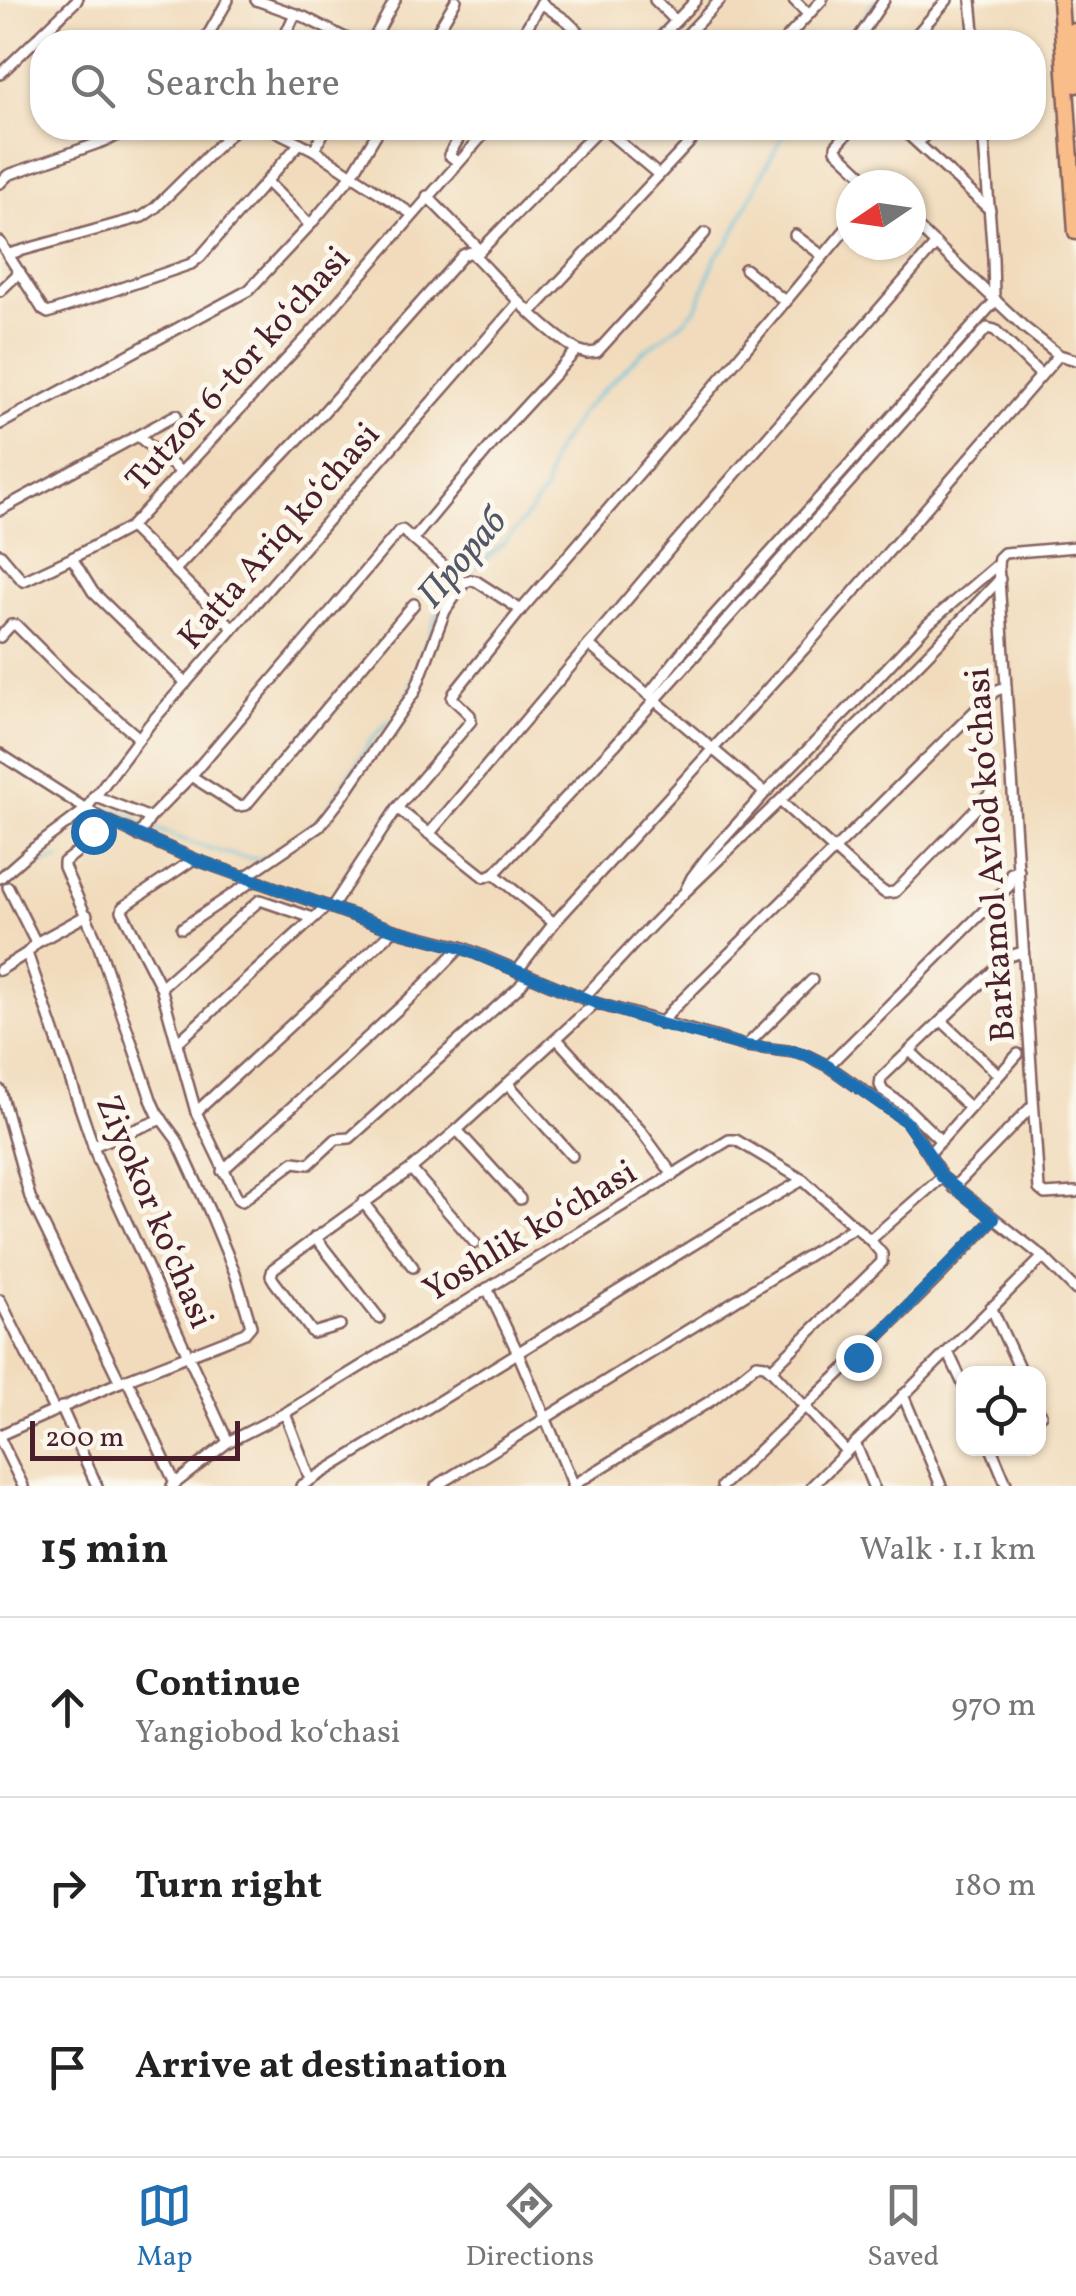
<!DOCTYPE html>
<meta charset="utf-8">
<style>
body{margin:0;font-family:Vollkorn,serif;background:#f2f2f2;color:#222}
.controls{position:absolute;right:30px;bottom:30px;display:grid;overflow:hidden;border-radius:20px;box-shadow:0 2px 8px #0004}
.controls button{width:90px;height:90px;display:grid;place-items:center;padding:0;border:0;border-bottom:2px solid #e0e0e0;background:#fff;color:#222;font:50px sans-serif}
.compass{position:absolute;left:836px;top:170px;width:90px;height:90px;border-radius:50%;background:#fff;box-shadow:0 2px 8px #0004;rotate:257deg}
.scale{position:absolute;left:30px;bottom:25px;width:210px;box-sizing:border-box;padding-left:10px;border:5px solid #4a1f2b;border-top:0;font-size:28px;line-height:35px;white-space:nowrap;color:#4a1f2b;-webkit-text-stroke:8px #fbf7ec;paint-order:stroke}
.stop{position:absolute;width:30px;height:30px;margin:-22px;border:8px solid #1f6fb2;border-radius:50%;background:#fff}
.stop.end{background:#1f6fb2;border-color:#fff;box-shadow:0 2px 10px #0008}
.list{margin:0;padding:0;list-style:none}
h2{display:flex;justify-content:space-between;align-items:center;height:130px;margin:0;padding:0 40px;font-size:42px}
h2 small{font-size:32px;font-weight:400;color:#767676}
.list li{display:grid;grid-template-columns:65px 1fr auto;gap:30px;align-items:center;box-sizing:border-box;height:180px;padding:0 40px;border-top:2px solid #e0e0e0}
.list b{display:block;font-size:38px;white-space:nowrap}
.list p{margin:0;font-size:32px;white-space:nowrap;color:#767676}
.list em{font-size:32px;font-style:normal;color:#767676}
.icon{flex:none;width:55px;height:55px;fill:none;stroke:currentColor;stroke-width:2;stroke-linecap:round;stroke-linejoin:round}
.map{position:relative;flex:none;width:1076px;height:1486px;overflow:hidden}
.search{position:absolute;background:#fff;box-shadow:0 2px 8px #0004;left:30px;right:30px;top:30px;height:110px;display:flex;align-items:center;gap:25px;box-sizing:border-box;padding:0 35px;border-radius:40px;color:#767676;font-size:38px}
.sheet{height:670px;background:#fff}
nav{display:flex;justify-content:space-around;align-items:center;box-sizing:border-box;height:140px;border-top:2px solid #e0e0e0;background:#fff;font-size:28px;color:#767676}
nav a{display:grid;justify-items:center;gap:5px}
nav .on{color:#1f6fb2}
.map>svg:first-child{display:block}
.lines{fill:none;stroke-linecap:round;stroke-linejoin:round}
.stream{stroke:#5fc0dd;stroke-width:2.5}
.minor-casing{stroke:#84615e;stroke-width:14}
.highway-casing{stroke:#84615e;stroke-width:19}
.minor{stroke:#fff;stroke-width:9}
.highway{stroke:#f8bd89;stroke-width:14}
.route{stroke:#1f6fb2;stroke-width:12}
.labels{text-anchor:middle;stroke-width:10;stroke-linejoin:round;paint-order:stroke}
.street-label{font-size:35px;fill:#4a1f2b;stroke:#fbf7ec}
.water-label{font-size:38px;font-style:italic;fill:#515769;stroke:#fbf7ec}
</style>
<div class="map">
<svg width="1076" height="1486" viewBox="0 0 1076 1486">
<rect width="100%" height="100%" fill="#fbf7ec"/>
<filter id="ink" filterUnits="userSpaceOnUse"><feTurbulence type="fractalNoise" baseFrequency=".01" numOctaves="2"/><feDisplacementMap in="SourceGraphic" scale="20" xChannelSelector="R" yChannelSelector="G"/><feConvolveMatrix kernelMatrix="1 2 1 2 8 2 1 2 1" color-interpolation-filters="sRGB"/></filter>
<filter id="wash" filterUnits="userSpaceOnUse"><feTurbulence type="fractalNoise" baseFrequency=".0048" numOctaves="4" result="noise"/><feDisplacementMap in="SourceGraphic" scale="40" xChannelSelector="R" yChannelSelector="G"/><feGaussianBlur stdDeviation="2.25" result="paint"/><feColorMatrix in="noise" values="0 0 0 0 0 0 0 0 0 0 0 0 0 0 0 0 0 1.4 0 .05"/><feComposite in="paint" operator="in"/></filter>
<g filter="url(#wash)">
<rect width="100%" height="100%" fill="#f1dbbc"/>
<g class="lines">
<!-- stream -->
<g class="stream">
<polyline points="848,42 875,0"/>
<polyline points="462,580 505,542 531,511 545,490 552,456 582,411 640,354 684,321 697,307 716,256 729,242 762,174 783,136 785,128"/>
<polyline points="407,696 436,617 451,594"/>
<polyline points="327,810 372,739 391,719"/>
<path d="M98,812C115,806 126,814 141,822"/>
<path d="M149,825C168,835 244,863 263,858C276,854 310,826 322,816"/>
<polyline points="82,837 93,818"/>
<path d="M0,886C23,861 31,868 60,859"/>
</g>
</g>
</g>
<g filter="url(#ink)">
<g class="lines">
<defs>
<g id="minor">
<polyline points="256,0 304,17 353,42"/>
<polyline points="655,0 676,21 656,42"/>
<polyline points="794,0 808,14"/>
<polyline points="971,0 975,42"/>
<polyline points="541,3 567,21 589,42"/>
<polyline points="676,21 696,0"/>
<polyline points="204,42 228,0"/>
<polyline points="282,42 295,14"/>
<polyline points="372,42 395,0"/>
<polyline points="431,42 456,0"/>
<polyline points="518,42 542,2"/>
<polyline points="680,42 720,0"/>
<polyline points="783,42 822,0"/>
<polyline points="856,42 884,0"/>
<polyline points="910,42 947,0"/>
<polyline points="0,74 77,0"/>
<polyline points="269,128 300,143"/>
<polyline points="603,128 659,175"/>
<polyline points="852,128 836,146 836,150 873,185"/>
<polyline points="901,128 990,210"/>
<polyline points="983,128 993,258 994,297"/>
<polyline points="918,143 932,128"/>
<polyline points="314,150 412,214"/>
<polyline points="458,162 449,155 465,128"/>
<polyline points="267,182 310,225"/>
<polyline points="0,183 8,175 110,139 130,128"/>
<polyline points="427,196 480,250"/>
<polyline points="911,221 1025,328 1059,355 1076,360"/>
<polyline points="795,235 823,256"/>
<polyline points="0,242 43,310 48,313 191,264 200,257 300,143 314,150 326,128"/>
<polyline points="9,254 142,217 155,208 236,128"/>
<polyline points="475,256 600,128"/>
<path d="M475,256C506,288 540,327 577,350"/>
<polyline points="745,269 786,302"/>
<polyline points="0,291 20,272"/>
<polyline points="531,312 703,128"/>
<polyline points="0,424 249,290 310,225 352,175 380,128"/>
<polyline points="138,436 181,472"/>
<polyline points="0,510 176,415"/>
<polyline points="130,527 233,628"/>
<polyline points="414,538 509,424 577,350 587,353 597,352 705,233"/>
<polyline points="1076,547 1004,553 999,558 998,564 1039,1189 1045,1194 1076,1192"/>
<polyline points="0,554 23,581 72,558 93,592 186,683"/>
<polyline points="72,558 130,527 310,334 489,128"/>
<polyline points="174,571 321,415 463,255 471,252 475,256"/>
<polyline points="0,637 11,625 16,625 68,677 139,738"/>
<polyline points="589,645 765,793"/>
<polyline points="649,694 685,648 996,300"/>
<polyline points="0,754 100,818 194,859 394,930 461,947 595,1003 746,1046 795,1052 808,1056 828,1066 907,1121 929,1154 942,1177 1043,1257 1076,1290"/>
<polyline points="191,776 238,806 246,805 414,604"/>
<polyline points="94,796 150,818"/>
<polyline points="780,801 862,875 885,893 895,892 990,794"/>
<polyline points="397,808 484,877 494,874 554,923 805,648 1059,355"/>
<polyline points="429,834 674,544 936,244"/>
<polyline points="139,836 150,818 191,776 399,531 402,530 464,583 470,580 476,581 521,610"/>
<polyline points="194,859 123,907 122,911 161,987 196,1112 238,1199 242,1201 294,1162 309,1164 336,1139 350,1138 519,987 528,975"/>
<polyline points="494,874 615,745 987,328 995,330 1041,375"/>
<polyline points="245,877 320,826 341,799 415,691 445,611 464,583"/>
<polyline points="0,878 34,848 85,810 149,725 519,302"/>
<polyline points="686,889 692,877 708,856 765,793 856,701 928,624 998,564"/>
<polyline points="332,907 397,808 471,721 470,715 452,698 454,693 521,610 724,375 851,223"/>
<polyline points="182,928 254,880"/>
<polyline points="36,943 87,915"/>
<polyline points="27,953 98,1160 228,1442"/>
<polyline points="0,970 27,953 36,943 8,887"/>
<polyline points="517,971 554,923"/>
<polyline points="161,987 260,900 313,918"/>
<path d="M583,998C617,963 649,926 684,893C791,790 899,687 1000,579"/>
<polyline points="942,1021 999,1075"/>
<polyline points="661,1024 672,1010 995,691 1006,687"/>
<polyline points="557,1039 641,1131 673,1175"/>
<polyline points="177,1043 327,906"/>
<polyline points="746,1046 812,980"/>
<polyline points="910,1051 970,1108"/>
<polyline points="828,1066 1010,885 1011,873 1019,871"/>
<polyline points="508,1084 572,1156"/>
<polyline points="0,1090 30,1197 120,1382"/>
<polyline points="196,1112 394,930"/>
<polyline points="457,1130 520,1199"/>
<polyline points="941,1141 905,1106 883,1091 880,1085 881,1078 1009,956 1023,952"/>
<polyline points="93,1146 162,1119"/>
<polyline points="929,1154 1018,1054"/>
<polyline points="411,1169 475,1243"/>
<polyline points="222,1171 418,991 461,947"/>
<polyline points="953,1188 1033,1105"/>
<polyline points="363,1202 413,1267"/>
<polyline points="315,1237 379,1318"/>
<polyline points="487,1288 518,1353 574,1486"/>
<polyline points="0,1300 54,1410"/>
<polyline points="991,1307 1022,1374"/>
<polyline points="340,1325 313,1333 274,1281 271,1276 273,1269 411,1169 457,1130 595,1003"/>
<polyline points="948,1352 964,1386"/>
<polyline points="771,1370 846,1451"/>
<polyline points="127,1379 175,1483"/>
<polyline points="903,1395 941,1486"/>
<polyline points="61,1407 97,1486"/>
<polyline points="1038,1409 1041,1414"/>
<polyline points="285,1413 310,1479"/>
<polyline points="0,1435 120,1382 245,1333 251,1326 235,1273 209,1210 177,1140 157,1113 152,1102 97,941 64,867 64,862 77,852 100,818"/>
<polyline points="0,1439 23,1486"/>
<polyline points="855,1443 873,1486"/>
<polyline points="991,1448 1007,1486"/>
<polyline points="172,1486 228,1442 285,1413 729,1140 736,1140 803,1180 870,1240 942,1177"/>
<polyline points="301,1486 740,1216 803,1180"/>
<polyline points="436,1486 854,1227"/>
<polyline points="572,1486 712,1400 757,1364 765,1365 771,1370 882,1262 882,1254 870,1240"/>
<path d="M722,1486C814,1398 907,1312 994,1219"/>
<polyline points="812,1486 1043,1257"/>
</g>
<g id="highway">
<polyline points="1060,0 1076,232"/>
<polyline points="1072,31 1076,85"/>
</g>
</defs>
<!-- minor casing -->
<use href="#minor" class="minor-casing"/>
<!-- highway casing -->
<use href="#highway" class="highway-casing"/>
<!-- minor -->
<use href="#minor" class="minor"/>
<!-- highway -->
<use href="#highway" class="highway"/>
</g>
</g>
<g class="lines" filter="url(#ink)">
<!-- route -->
<polyline class="route" points="93,831 100,818 194,859 394,930 461,948 596,1003 661,1024 746,1046 795,1052 808,1056 828,1066 906,1122 929,1154 942,1177 994,1219 858,1357"/>
</g>
<g class="labels">
<!-- street labels -->
<g class="street-label">
<text transform="translate(237 368) rotate(-48)" y="12">Tutzor 6-tor koʻchasi</text>
<text transform="translate(278 535) rotate(-49)" y="12">Katta Ariq koʻchasi</text>
<text transform="translate(989 855) rotate(-94)" y="12">Barkamol Avlod koʻchasi</text>
<text transform="translate(156 1211) rotate(67)" y="12">Ziyokor koʻchasi</text>
<text transform="translate(529 1230) rotate(-31)" y="12">Yoshlik koʻchasi</text>
</g>
<!-- water labels -->
<g class="water-label">
<text transform="translate(461 557) rotate(-50)" y="13">Прораб</text>
</g>
</g>
</svg>
<div class="controls">
<button><svg class="icon" aria-label="locate" viewBox="0 0 24 24"><circle cx="12" cy="12" r="6"/><path d="M12 2v4M12 18v4M2 12h4M18 12h4"/></svg></button>
</div>
<svg class="compass" viewBox="-18 -18 36 36"><path d="M0-13l5 13h-10z" fill="#e53935"/><path d="M0 13l5-13h-10z" fill="#767676"/></svg>
<div class="scale">200 m</div>
<div class="stop" style="left:93px;top:831px"></div>
<div class="stop end" style="left:858px;top:1357px"></div>
<div class="search"><svg class="icon" aria-label="search" viewBox="0 0 24 24"><circle cx="10" cy="10" r="6"/><path d="M15 15l6 6"/></svg>Search here</div>
</div>
<section class="sheet">
<h2>15 min<small>Walk · 1.1 km</small></h2>
<ul class="list">
<li><svg class="icon" aria-label="ahead" viewBox="0 0 24 24"><path d="M12 20V5M6 11l6-6 6 6"/></svg><div><b>Continue</b><p>Yangiobod koʻchasi</p></div><em>970 m</em></li>
<li><svg class="icon" aria-label="right" viewBox="0 0 24 24"><path d="M7 20v-9h11M14 6l5 5-5 5"/></svg><div><b>Turn right</b></div><em>180 m</em></li>
<li><svg class="icon" aria-label="arrive" viewBox="0 0 24 24"><path d="M6 21V4h12l-3 4 3 4H6"/></svg><div><b>Arrive at destination</b></div></li>
</ul>
</section>
<nav>
<a class="on"><svg class="icon" aria-label="map" viewBox="0 0 24 24"><path d="M3 6l6-2 6 2 6-2v14l-6 2-6-2-6 2zM9 4v14M15 6v14"/></svg>Map</a>
<a><svg class="icon" aria-label="directions" viewBox="0 0 24 24"><path d="M12 3l9 9-9 9-9-9zM9 14v-3h6M13 9l2 2-2 2"/></svg>Directions</a>
<a><svg class="icon" aria-label="saved" viewBox="0 0 24 24"><path d="M7 4h10v16l-5-4-5 4z"/></svg>Saved</a>
</nav>
